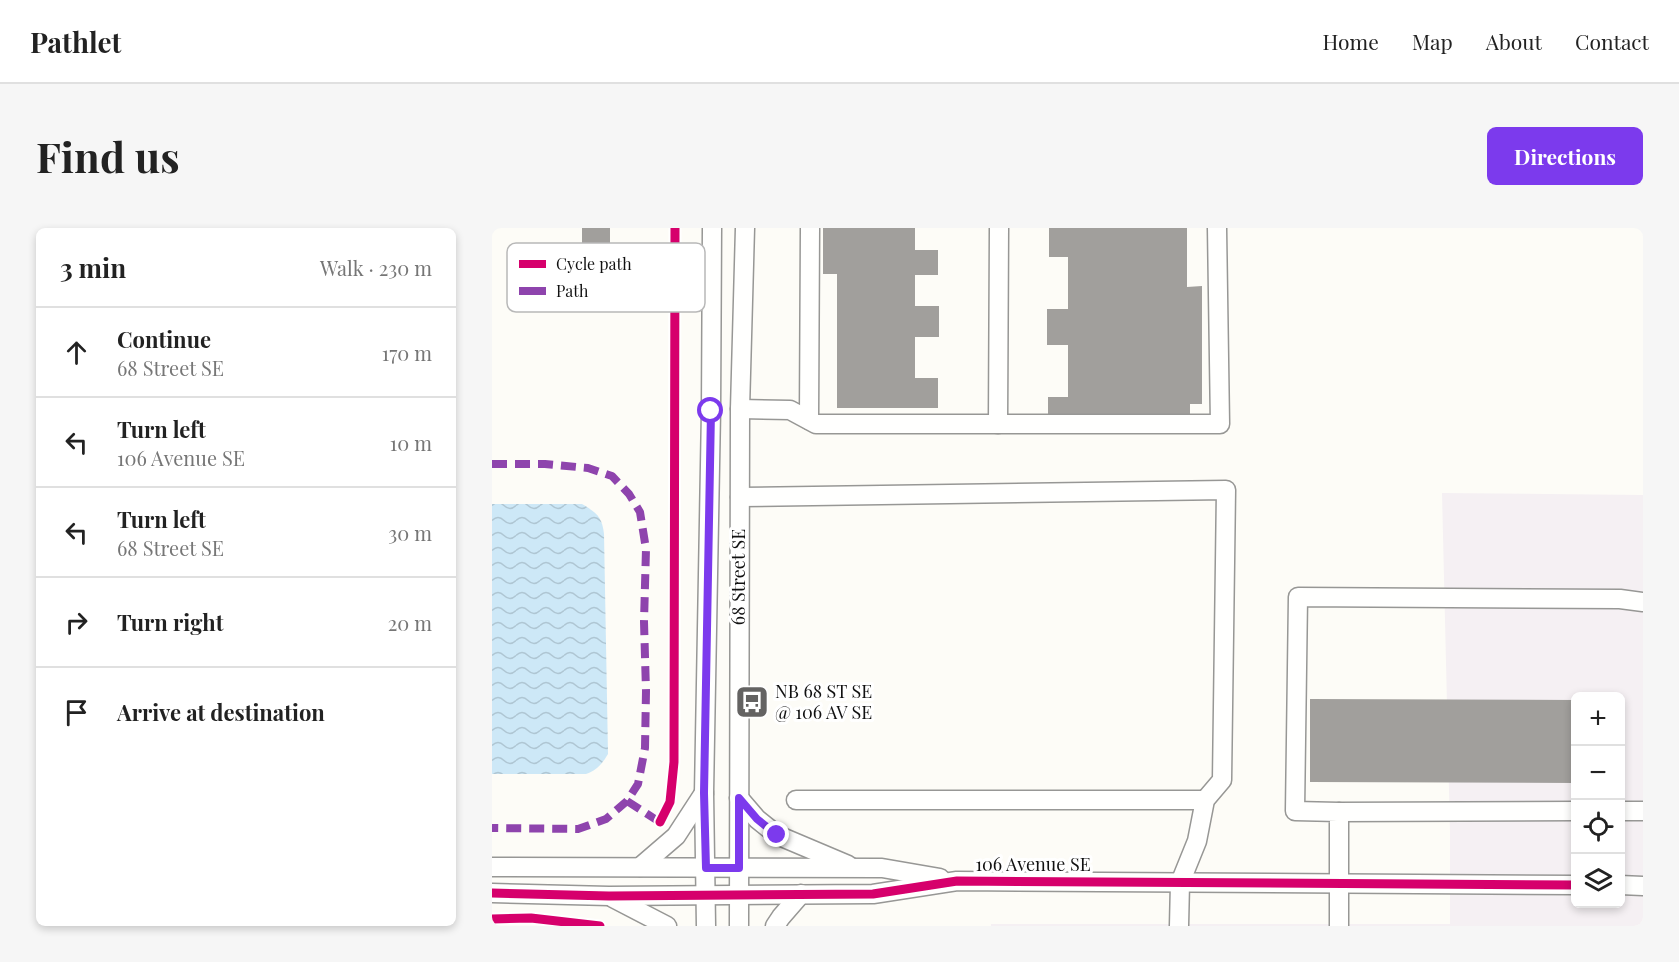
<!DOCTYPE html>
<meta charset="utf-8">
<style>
body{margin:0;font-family:"Playfair Display",serif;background:#f6f6f6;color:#222}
.controls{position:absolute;right:18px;bottom:18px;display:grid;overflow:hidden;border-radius:9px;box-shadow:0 3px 9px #0003}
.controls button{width:54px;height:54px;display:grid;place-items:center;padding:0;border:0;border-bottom:2px solid #e0e0e0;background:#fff;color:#222;font:30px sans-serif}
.stop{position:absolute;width:18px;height:18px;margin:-14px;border:4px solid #7c3aed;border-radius:50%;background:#fff}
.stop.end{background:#7c3aed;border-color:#fff;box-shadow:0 2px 6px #0008}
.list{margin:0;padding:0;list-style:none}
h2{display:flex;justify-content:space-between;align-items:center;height:78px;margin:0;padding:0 24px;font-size:26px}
h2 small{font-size:20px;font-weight:400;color:#767676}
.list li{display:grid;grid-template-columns:39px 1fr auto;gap:18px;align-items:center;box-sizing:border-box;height:90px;padding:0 24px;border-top:2px solid #e0e0e0}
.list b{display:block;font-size:22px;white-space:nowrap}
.list p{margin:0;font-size:20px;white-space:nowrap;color:#767676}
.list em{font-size:20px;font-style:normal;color:#767676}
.icon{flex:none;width:33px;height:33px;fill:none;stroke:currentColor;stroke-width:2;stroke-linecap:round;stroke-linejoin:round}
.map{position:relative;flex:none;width:1151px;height:698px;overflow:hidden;border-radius:9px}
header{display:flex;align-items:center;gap:36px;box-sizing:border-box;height:84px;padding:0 30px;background:#fff;border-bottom:2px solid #e0e0e0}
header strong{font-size:28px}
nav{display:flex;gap:33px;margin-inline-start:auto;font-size:21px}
.intro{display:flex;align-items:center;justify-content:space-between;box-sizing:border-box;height:144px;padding:0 36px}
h1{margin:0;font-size:42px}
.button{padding:15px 27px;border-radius:9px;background:#7c3aed;color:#fff;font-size:21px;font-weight:700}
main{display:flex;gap:36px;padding:0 36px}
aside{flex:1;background:#fff;border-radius:9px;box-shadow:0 3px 9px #0003}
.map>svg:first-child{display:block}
.industrial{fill:#f5f0f3;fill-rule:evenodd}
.water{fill:url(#water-waves)}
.building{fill:#a19f9c}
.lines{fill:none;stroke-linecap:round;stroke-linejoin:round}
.minor-casing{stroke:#979795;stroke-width:21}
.minor{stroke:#fffffe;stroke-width:18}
.quiet{stroke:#8e44ad;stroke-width:8;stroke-dasharray:15 8;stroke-linecap:butt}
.cycleway-casing{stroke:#fff;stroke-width:13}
.cycleway{stroke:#d6006c;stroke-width:9}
.route{stroke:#7c3aed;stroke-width:8}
.labels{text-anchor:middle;stroke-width:6;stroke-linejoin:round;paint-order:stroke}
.street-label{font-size:18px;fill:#111;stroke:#fff}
.poi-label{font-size:18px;fill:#111;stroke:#fff;text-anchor:start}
.key{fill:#fff;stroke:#b8b8b8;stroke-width:1.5}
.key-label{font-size:16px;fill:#111}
</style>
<header>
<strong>Pathlet</strong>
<nav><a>Home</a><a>Map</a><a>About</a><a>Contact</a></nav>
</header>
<div class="intro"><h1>Find us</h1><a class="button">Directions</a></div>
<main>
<aside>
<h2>3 min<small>Walk · 230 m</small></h2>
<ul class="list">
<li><svg class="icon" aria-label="ahead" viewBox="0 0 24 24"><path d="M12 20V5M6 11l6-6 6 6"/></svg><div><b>Continue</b><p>68 Street SE</p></div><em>170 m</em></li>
<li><svg class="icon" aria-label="left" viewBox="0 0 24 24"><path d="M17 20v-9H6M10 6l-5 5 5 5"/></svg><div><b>Turn left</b><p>106 Avenue SE</p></div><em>10 m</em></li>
<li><svg class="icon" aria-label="left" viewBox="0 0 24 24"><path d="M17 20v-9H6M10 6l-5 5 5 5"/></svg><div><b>Turn left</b><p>68 Street SE</p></div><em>30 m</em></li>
<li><svg class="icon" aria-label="right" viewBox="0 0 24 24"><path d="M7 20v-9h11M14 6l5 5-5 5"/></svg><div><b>Turn right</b></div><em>20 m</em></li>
<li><svg class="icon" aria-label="arrive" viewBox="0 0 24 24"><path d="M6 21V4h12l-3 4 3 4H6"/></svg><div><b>Arrive at destination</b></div></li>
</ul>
</aside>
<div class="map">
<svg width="1151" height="698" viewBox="0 0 1151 698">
<defs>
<pattern id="water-waves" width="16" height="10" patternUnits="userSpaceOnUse" patternTransform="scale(1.5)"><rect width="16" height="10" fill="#cde8f7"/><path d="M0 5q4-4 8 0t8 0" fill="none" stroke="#afc6d3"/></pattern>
</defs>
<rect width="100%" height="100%" fill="#fdfcf7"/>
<!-- industrial -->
<path class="industrial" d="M950,265L1151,267V698H499V696H958V604ZM1084,469H1128V676H1084Z"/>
<!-- water -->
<path class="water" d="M0,276H90C105,285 110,289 112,306L116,526C110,536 105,542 94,546H0Z"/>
<!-- building -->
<g class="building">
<polygon points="90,0 118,0 118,22 90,23"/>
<polygon points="331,0 423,0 423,22 446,22 446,47 423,47 423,78 447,78 447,109 423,109 423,150 446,150 446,180 345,180 345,46 331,46"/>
<polygon points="557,0 695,0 695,59 710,58 710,176 698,176 698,188 556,188 556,169 576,169 576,117 555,117 555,81 576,81 576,29 557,29"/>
<polygon points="818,471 1084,472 1084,555 818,554"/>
</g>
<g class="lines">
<defs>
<g id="minor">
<polyline points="248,181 298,182 324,196 728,196 725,0"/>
<polyline points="317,192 318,0"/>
<polyline points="506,196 507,0"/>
<polyline points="248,269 734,262 730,552 713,572 705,613 688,655 687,698"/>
<polyline points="247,570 265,591 285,607 356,637"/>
<polyline points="304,572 713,572"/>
<polyline points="1128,583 1151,583"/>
<polyline points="847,584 1084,583"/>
<polyline points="0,639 390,640 448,650"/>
<polyline points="148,639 184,608 212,565"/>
<polyline points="1128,657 1151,658"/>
<polyline points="0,665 117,668 381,666 465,653 1084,657"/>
<polyline points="121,670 175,698"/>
<polyline points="214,698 212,565 219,183 220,0"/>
<polyline points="247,698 248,181 253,0"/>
<polyline points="283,698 289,689 309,666"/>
<polyline points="847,698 847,584 803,583 806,369 1128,371 1151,374"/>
</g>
</defs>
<!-- minor casing -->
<use href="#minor" class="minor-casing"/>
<!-- minor -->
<use href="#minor" class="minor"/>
<!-- quiet -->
<g class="quiet">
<polyline points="0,236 53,236 96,240 120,248 137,266 148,284 154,321 152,394 154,463 153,520 146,556 135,573 114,591 86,601 0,600"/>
<polyline points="135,573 166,593"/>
</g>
<defs>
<g id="cycleway">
<polyline points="168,594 178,574 182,534 183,0"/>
<polyline points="0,665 117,668 381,666 465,653 1084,657"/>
<polyline points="0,691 39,690 108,698"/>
</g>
</defs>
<!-- cycleway casing -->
<use href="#cycleway" class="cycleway-casing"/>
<!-- cycleway -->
<use href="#cycleway" class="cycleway"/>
</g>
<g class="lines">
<!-- route -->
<polyline class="route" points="219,183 212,565 214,640 247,640 247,570 265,591 285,607"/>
</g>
<!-- icons -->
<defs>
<symbol id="bus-square" viewBox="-11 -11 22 22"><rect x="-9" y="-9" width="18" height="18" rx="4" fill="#646362" stroke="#fff"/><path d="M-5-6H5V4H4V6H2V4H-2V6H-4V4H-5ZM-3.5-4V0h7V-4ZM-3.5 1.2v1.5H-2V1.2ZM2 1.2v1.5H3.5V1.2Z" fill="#fff"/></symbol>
</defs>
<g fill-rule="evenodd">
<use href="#bus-square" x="241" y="455" width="38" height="38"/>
</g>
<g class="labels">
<!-- street labels -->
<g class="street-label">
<text transform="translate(247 349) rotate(-90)" y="6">68 Street SE</text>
<text x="541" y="643">106 Avenue SE</text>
</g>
<!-- poi labels -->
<g class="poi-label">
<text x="283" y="470">NB 68 ST SE<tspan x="283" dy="21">@ 106 AV SE</tspan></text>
</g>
</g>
<!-- legend -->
<rect x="15" y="15" width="198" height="69" rx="9" class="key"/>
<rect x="27" y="32" width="27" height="8" fill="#d6006c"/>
<rect x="27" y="59" width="27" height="8" fill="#8e44ad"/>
<g class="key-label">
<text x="64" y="42">Cycle path</text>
<text x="64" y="69">Path</text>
</g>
</svg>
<div class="controls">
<button>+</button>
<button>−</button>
<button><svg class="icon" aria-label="locate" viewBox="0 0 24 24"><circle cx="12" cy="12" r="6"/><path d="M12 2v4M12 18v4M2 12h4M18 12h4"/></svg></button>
<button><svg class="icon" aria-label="layers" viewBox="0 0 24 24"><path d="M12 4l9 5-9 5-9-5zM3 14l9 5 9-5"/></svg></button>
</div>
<div class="stop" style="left:219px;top:183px"></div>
<div class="stop end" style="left:285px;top:607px"></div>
</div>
</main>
